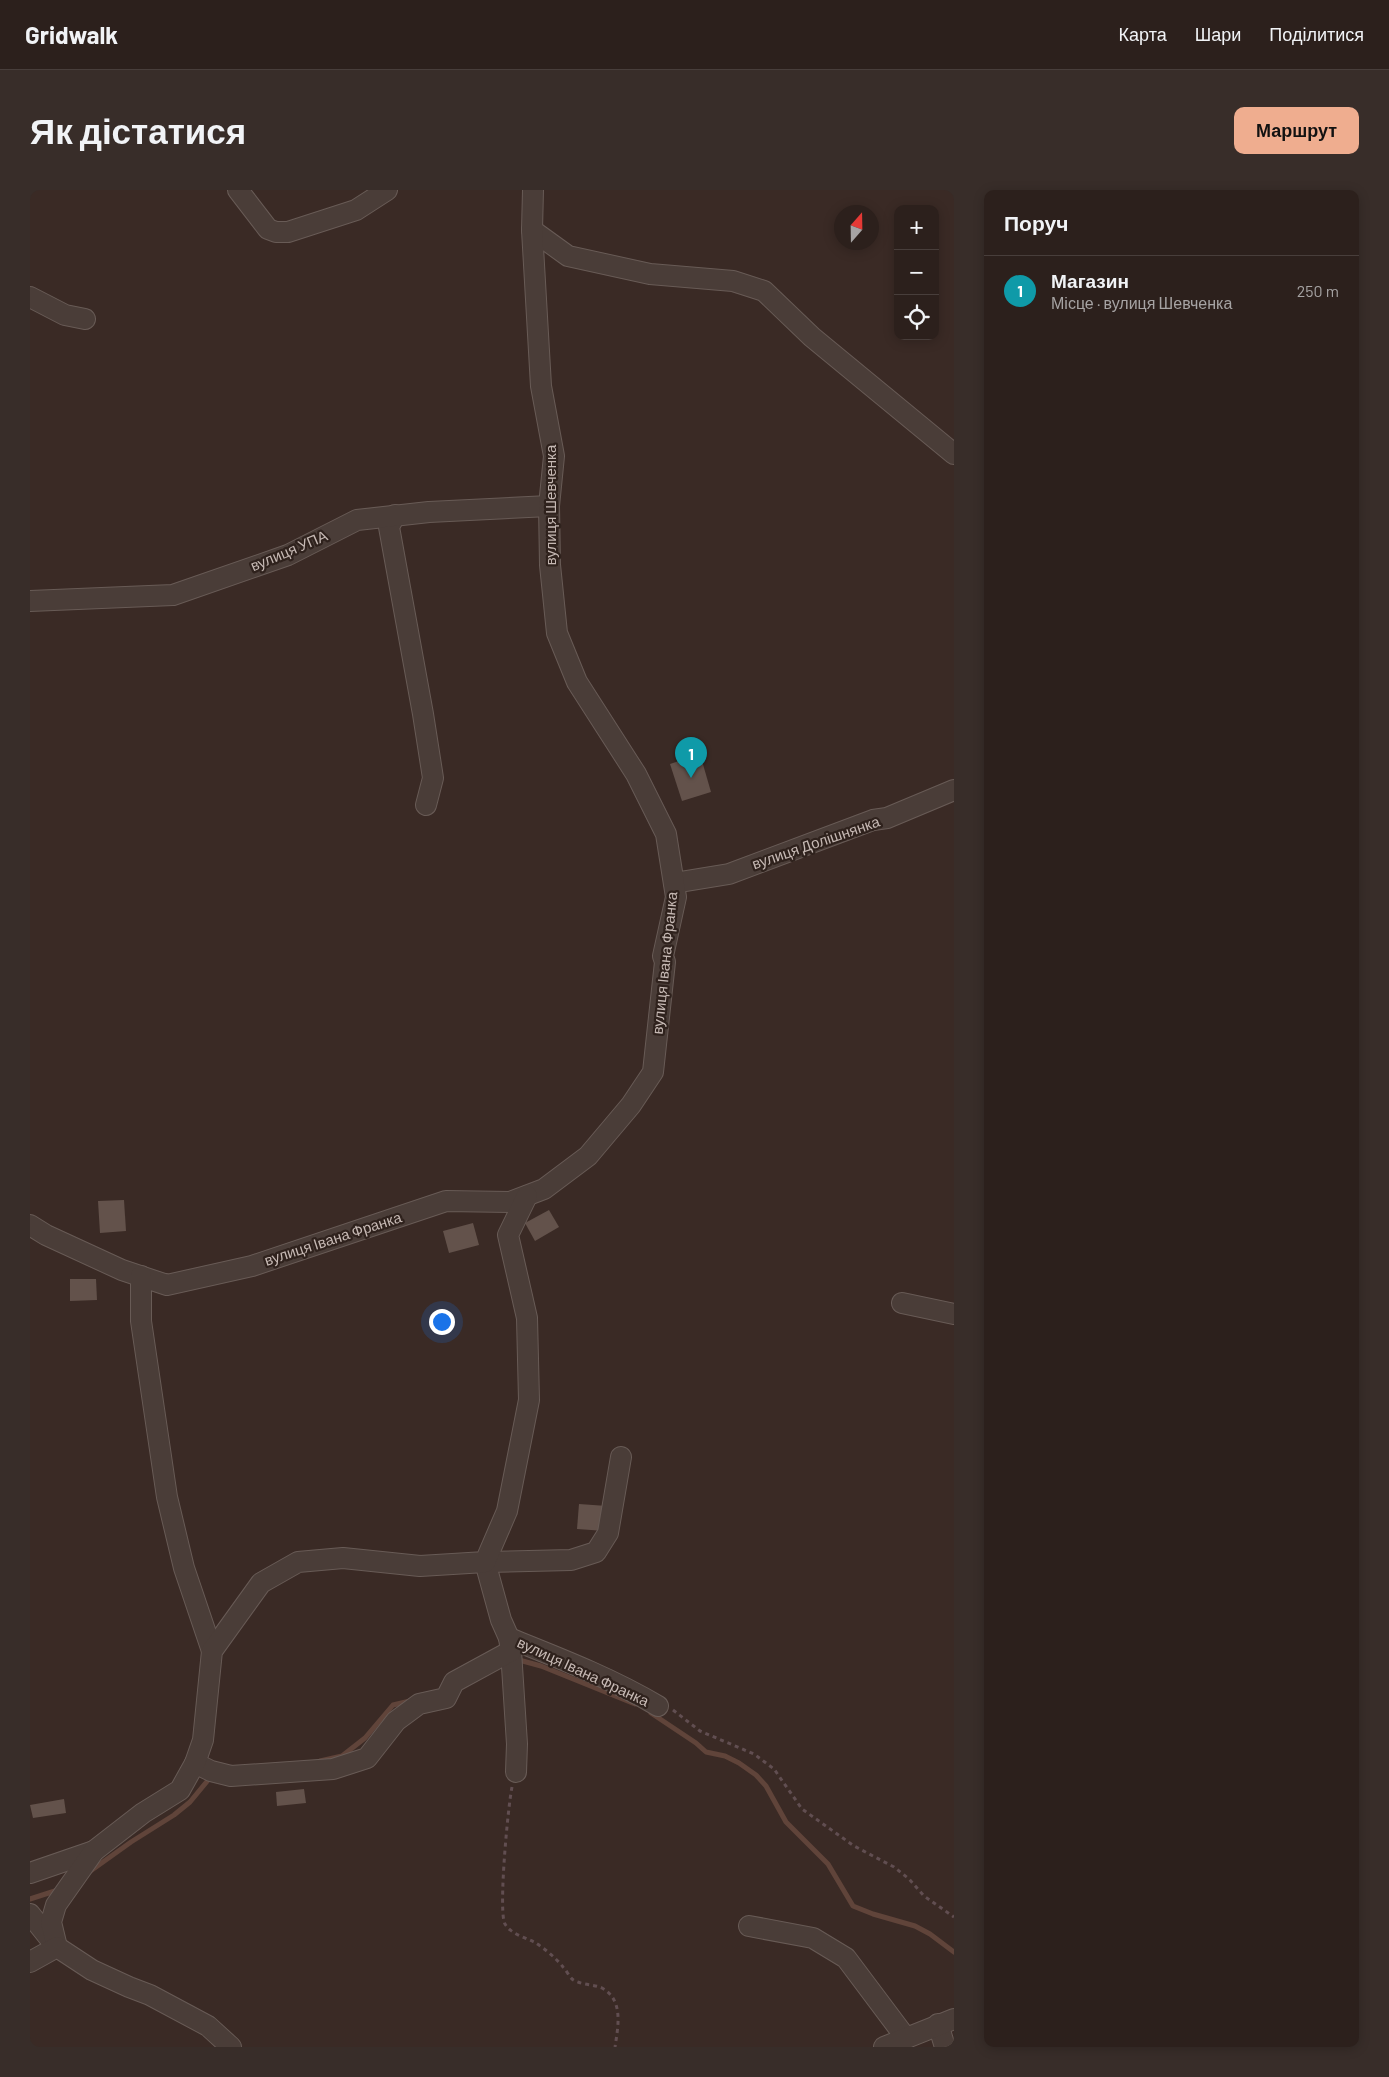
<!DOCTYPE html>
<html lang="uk">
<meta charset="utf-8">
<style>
body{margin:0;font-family:Barlow,sans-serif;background:#382d29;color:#f1f3f6}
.controls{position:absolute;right:15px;top:15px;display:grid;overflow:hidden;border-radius:10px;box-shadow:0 2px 12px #0003}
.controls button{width:45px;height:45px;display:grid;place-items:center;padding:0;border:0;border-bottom:1px solid #483e3b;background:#2c201c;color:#f1f3f6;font:25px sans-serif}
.compass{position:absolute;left:804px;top:15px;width:45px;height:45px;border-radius:50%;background:#2c201c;box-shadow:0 2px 12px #0003;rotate:20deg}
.you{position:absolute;left:411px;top:1131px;width:18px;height:18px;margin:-12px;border:4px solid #fff;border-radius:50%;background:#1a73e8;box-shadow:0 0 0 8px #1a73e833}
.badge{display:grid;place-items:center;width:32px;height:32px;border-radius:50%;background:#efad8f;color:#fff;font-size:16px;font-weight:700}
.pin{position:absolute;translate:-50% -41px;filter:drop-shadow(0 1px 2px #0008)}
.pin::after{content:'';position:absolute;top:26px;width:18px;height:15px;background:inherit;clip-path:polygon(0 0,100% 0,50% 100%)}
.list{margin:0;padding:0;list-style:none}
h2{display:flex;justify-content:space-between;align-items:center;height:65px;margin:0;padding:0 20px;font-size:21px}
h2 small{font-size:16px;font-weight:400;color:#a6a3a3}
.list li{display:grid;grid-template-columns:32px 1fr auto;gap:15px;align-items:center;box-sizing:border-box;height:70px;padding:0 20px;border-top:1px solid #483e3b}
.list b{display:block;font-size:19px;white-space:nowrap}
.list p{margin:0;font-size:16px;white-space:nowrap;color:#a6a3a3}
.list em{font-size:16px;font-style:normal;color:#a6a3a3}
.icon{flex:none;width:28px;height:28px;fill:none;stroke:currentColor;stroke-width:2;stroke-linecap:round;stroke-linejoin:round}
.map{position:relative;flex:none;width:924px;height:1857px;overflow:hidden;border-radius:10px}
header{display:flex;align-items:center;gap:30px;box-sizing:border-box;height:70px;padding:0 25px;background:#2c201c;border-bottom:1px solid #483e3b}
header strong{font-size:24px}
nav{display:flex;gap:28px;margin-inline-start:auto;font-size:18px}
.intro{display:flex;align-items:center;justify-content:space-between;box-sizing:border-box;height:120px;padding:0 30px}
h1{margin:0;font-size:35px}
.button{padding:12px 22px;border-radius:10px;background:#efad8f;color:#111;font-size:18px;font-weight:700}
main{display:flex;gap:30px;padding:0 30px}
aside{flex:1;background:#2c201c;border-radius:10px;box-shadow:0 2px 12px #0003}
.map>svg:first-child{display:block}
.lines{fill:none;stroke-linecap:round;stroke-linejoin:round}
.stream{stroke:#60443a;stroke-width:5}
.building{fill:#63524b}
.minor-casing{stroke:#685b56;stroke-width:22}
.path{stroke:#614e51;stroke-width:3;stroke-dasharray:4 4;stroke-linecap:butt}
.minor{stroke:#4a3d38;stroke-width:20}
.labels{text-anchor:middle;stroke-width:4.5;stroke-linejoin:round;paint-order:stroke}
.street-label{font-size:15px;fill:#c6b9b4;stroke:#2f221d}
</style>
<header>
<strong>Gridwalk</strong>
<nav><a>Карта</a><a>Шари</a><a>Поділитися</a></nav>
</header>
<div class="intro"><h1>Як дістатися</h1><a class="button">Маршрут</a></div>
<main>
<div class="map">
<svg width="924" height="1857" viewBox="0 0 924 1857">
<rect width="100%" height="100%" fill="#3a2a25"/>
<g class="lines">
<!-- stream -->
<g class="stream">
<polyline points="489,1470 511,1476 605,1514"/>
<polyline points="621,1523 666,1553 676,1562 695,1566 709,1573 726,1585 736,1596 756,1632 798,1674 823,1716 843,1724 885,1736 900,1744 924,1762"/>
<polyline points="290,1571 312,1566 335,1548 363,1515 380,1511"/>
<polyline points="59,1682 101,1652 144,1625 160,1612 179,1589"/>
<polyline points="0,1709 28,1700"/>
</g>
</g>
<!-- building -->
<g class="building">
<polygon points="670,564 681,602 652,611 640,574"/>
<polygon points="94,1010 96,1041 70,1043 68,1011"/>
<polygon points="519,1020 529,1037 505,1051 495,1033"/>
<polygon points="443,1033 449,1055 419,1063 413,1041"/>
<polygon points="40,1089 66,1089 67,1110 40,1111"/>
<polygon points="549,1314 577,1316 575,1341 547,1339"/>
<polygon points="274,1599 276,1613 247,1616 246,1602"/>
<polygon points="34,1609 36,1623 3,1628 0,1615"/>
</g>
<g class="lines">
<defs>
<g id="minor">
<polyline points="208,0 238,39 246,42 258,42 326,20 357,0"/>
<polyline points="502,40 538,66 620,84 703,91 734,101 782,147 924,264"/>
<polyline points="0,107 35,125 55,129"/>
<polyline points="365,325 359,337 393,524 403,588 396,615"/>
<polyline points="0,411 143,405 258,365 327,330 399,322 519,316"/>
<polyline points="644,693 699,684 843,630 857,628 924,600"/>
<polyline points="0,1035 16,1045 92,1080 137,1095 222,1076 416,1011 480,1012 514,999 558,966 601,915 623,882 635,772 633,766 646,707 636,644 606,584 547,492 527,443 520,375 519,316 524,266 511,196 502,40 503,0"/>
<polyline points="111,1086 111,1131 137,1307 154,1378 182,1461"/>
<polyline points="872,1113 924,1124"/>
<path d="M479,1448C529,1468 581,1488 628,1516"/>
<polyline points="481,1461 487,1554 486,1582"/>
<polyline points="165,1573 181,1581 201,1586 303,1579 337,1568 366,1531 389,1514 416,1508 424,1492 481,1461 479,1448 471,1430 455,1372 541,1370 566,1362 578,1343 591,1267"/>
<polyline points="0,1683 64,1661"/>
<polyline points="0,1724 24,1754"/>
<polyline points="719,1736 783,1748 816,1768 876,1848"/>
<polyline points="27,1757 21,1732 26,1715 64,1661 113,1623 150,1600 165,1573 173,1550 182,1461 231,1393 268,1372 313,1368 390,1376 455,1372 477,1321 499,1210 497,1128 478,1045 497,1006"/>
<polyline points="0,1772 27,1757 62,1780 99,1797 120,1805 178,1836 201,1857"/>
<polyline points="908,1834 915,1857"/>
<polyline points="854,1857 924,1829"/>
</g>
</defs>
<!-- minor casing -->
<use href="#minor" class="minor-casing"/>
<!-- path -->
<g class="path">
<polyline points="643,1520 670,1541 724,1564 744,1579 772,1619 824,1656 864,1677 879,1689 894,1706 924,1727"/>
<path d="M482,1597C478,1616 468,1722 475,1734C481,1744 494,1747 504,1752C514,1758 526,1768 533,1777C536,1780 539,1786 542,1789C550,1795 563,1794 572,1798C594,1810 588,1837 585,1857"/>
</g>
<!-- minor -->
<use href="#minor" class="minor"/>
</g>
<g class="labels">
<!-- street labels -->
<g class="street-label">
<text transform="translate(521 315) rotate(-90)" y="5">вулиця Шевченка</text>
<text transform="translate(259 361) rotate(-23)" y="5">вулиця УПА</text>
<text transform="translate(786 653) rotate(-19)" y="5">вулиця Долішнянка</text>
<text transform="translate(635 773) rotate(-84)" y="5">вулиця Івана Франка</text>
<text transform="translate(303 1049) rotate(-18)" y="5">вулиця Івана Франка</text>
<text transform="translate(553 1482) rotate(25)" y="5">вулиця Івана Франка</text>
</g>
</g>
</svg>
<div class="controls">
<button>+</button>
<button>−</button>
<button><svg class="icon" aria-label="locate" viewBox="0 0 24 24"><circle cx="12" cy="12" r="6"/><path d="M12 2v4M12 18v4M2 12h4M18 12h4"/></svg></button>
</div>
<svg class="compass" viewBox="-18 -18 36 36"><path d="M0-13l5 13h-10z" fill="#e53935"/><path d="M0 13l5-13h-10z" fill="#a6a3a3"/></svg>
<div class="you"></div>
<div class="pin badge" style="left:661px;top:588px;background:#0f9aa8">1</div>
</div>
<aside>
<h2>Поруч<small></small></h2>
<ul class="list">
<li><span class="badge" style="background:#0f9aa8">1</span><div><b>Магазин</b><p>Місце · вулиця Шевченка</p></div><em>250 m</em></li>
</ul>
</aside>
</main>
